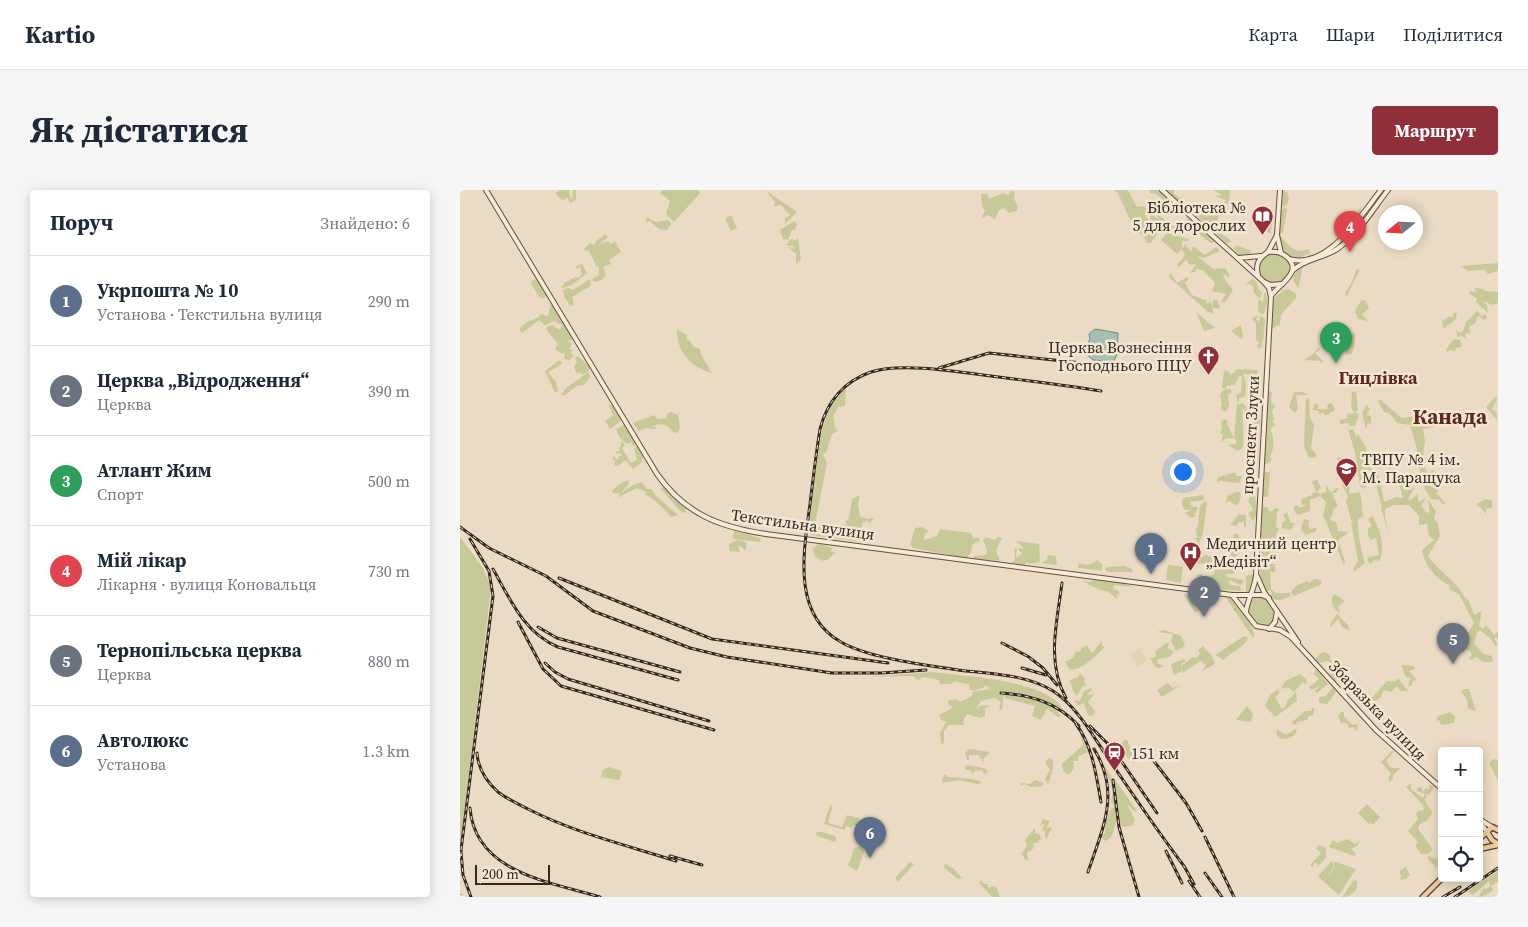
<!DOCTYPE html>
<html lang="uk">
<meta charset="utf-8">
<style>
body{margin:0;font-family:"Source Serif 4",serif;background:#f6f6f7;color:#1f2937}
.controls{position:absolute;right:15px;bottom:15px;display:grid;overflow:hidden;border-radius:5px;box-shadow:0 2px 12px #0003}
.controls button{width:45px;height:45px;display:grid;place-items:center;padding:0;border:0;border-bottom:1px solid #e0e1e3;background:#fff;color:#1f2937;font:25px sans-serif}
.compass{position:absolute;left:918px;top:15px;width:45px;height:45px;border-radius:50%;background:#fff;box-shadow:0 2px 12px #0003;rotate:252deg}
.scale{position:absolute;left:15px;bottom:12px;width:75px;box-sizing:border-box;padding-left:5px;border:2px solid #36271f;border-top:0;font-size:14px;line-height:18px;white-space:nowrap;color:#36271f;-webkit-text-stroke:4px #f3e7d3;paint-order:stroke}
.you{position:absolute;left:722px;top:281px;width:18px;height:18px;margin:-12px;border:4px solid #fff;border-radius:50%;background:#1a73e8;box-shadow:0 0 0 8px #1a73e833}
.badge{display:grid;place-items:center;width:32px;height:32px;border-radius:50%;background:#902f3a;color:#fff;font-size:16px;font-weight:700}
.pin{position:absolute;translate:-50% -41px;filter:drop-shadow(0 1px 2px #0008)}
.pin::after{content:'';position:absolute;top:26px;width:18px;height:15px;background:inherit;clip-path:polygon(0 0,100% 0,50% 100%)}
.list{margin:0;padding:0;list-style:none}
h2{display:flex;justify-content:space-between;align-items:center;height:65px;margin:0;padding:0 20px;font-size:21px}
h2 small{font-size:16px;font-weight:400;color:#747a83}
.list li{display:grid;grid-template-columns:32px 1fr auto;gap:15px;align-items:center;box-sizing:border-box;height:90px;padding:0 20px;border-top:1px solid #e0e1e3}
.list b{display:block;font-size:19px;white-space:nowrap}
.list p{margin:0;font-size:16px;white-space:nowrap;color:#747a83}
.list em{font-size:16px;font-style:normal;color:#747a83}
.icon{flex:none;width:28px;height:28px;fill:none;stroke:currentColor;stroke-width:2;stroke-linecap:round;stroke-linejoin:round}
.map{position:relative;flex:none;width:1038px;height:707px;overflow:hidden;border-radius:5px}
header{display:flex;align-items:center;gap:30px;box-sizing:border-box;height:70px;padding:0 25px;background:#fff;border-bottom:1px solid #e0e1e3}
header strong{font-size:24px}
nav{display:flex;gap:28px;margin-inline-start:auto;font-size:18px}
.intro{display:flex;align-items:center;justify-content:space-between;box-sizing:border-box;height:120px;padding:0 30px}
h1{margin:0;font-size:35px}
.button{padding:12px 22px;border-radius:5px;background:#902f3a;color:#fff;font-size:18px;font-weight:700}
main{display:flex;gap:30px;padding:0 30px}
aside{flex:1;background:#fff;border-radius:5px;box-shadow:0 2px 12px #0003}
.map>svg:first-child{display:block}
.farmland{fill:#e0d4b2}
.green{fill:#c8c999}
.water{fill:#a6bfb5;stroke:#6d8c81}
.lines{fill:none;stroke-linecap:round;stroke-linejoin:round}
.stream{stroke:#6d8c81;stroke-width:1}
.secondary-casing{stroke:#664f3f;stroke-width:6}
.primary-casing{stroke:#533c30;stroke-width:7}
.secondary{stroke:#f7ead7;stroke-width:4}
.primary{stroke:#eccc9e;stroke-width:4.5}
.rail-casing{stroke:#36271f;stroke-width:3}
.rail{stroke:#f3e7d3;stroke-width:1;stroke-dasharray:4;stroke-linecap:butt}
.labels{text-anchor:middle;stroke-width:5;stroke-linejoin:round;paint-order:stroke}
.poi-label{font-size:16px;fill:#36271f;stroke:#f3e7d3;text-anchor:start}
.street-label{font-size:16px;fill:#36271f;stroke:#f3e7d3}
.neighbourhood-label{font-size:18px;font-weight:bold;fill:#5f2721;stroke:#f3e7d3}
.district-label{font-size:21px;font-weight:bold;fill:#5f2721;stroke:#f3e7d3}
</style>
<header>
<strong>Kartio</strong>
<nav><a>Карта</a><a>Шари</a><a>Поділитися</a></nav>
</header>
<div class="intro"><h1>Як дістатися</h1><a class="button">Маршрут</a></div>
<main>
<aside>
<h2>Поруч<small>Знайдено: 6</small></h2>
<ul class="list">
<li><span class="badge" style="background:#5c6f8a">1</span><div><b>Укрпошта № 10</b><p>Установа · Текстильна вулиця</p></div><em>290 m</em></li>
<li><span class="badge" style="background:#6b7280">2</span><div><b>Церква „Відродження“</b><p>Церква</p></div><em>390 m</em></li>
<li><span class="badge" style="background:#2e9e5b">3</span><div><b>Атлант Жим</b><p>Спорт</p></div><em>500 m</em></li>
<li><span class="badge" style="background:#e0444e">4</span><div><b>Мій лікар</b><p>Лікарня · вулиця Коновальця</p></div><em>730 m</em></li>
<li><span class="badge" style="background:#6b7280">5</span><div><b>Тернопільська церква</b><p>Церква</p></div><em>880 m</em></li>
<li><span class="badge" style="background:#5c6f8a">6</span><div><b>Автолюкс</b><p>Установа</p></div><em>1.3 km</em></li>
</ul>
</aside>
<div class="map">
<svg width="1038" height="707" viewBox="0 0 1038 707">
<rect width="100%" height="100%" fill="#ebdbc4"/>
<!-- farmland -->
<polygon class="farmland" points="679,458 687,470 678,477 670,465"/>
<!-- green -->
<g class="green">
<polygon points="100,0 110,0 109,4 112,9 113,0 116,0 116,10 110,13 107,7 104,10 100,9 96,3"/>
<polygon points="203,0 238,0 240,3 214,32 206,24 210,11 200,3"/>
<polygon points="305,0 337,22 325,34 325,29 330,25 321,15 314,16 315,12"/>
<polygon points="552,0 555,2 554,9 558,16 557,21 549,23 544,18 539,20 535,29 527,25 523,28 522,26 525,21 522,16 521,4 528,4 529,9 543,3 548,5"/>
<polygon points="653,0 668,0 677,17 684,16 688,21 685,25 689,31 701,39 691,53 687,53 683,45 677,43 680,39 669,28 658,3"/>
<polygon points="689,0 698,0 723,23 719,25 695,3 691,4"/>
<polygon points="705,0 714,0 714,4 724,11 725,15 722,16"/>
<polygon points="753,0 770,0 769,14 764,13 766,10 754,6 762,5"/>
<polygon points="823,0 827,2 829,7 827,15 823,17 820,6"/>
<polygon points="922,0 926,0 883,52 882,51"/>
<polygon points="731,13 752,23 757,21 759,25 757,31 745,33 729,19 727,16"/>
<polygon points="902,16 900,23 880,45 880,41 887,37 889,21 897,21"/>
<polygon points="825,17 827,20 823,43 819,44 819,22"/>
<polygon points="697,23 710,35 698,36 696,32 693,32 690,29 691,24 700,30 696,25"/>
<polygon points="271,25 277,38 271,41 265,29"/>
<polygon points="810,25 812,29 811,43 807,42 806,26"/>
<polygon points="729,26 754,48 756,52 750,53 725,32"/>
<path d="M186,27L196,32L209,30L211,34L207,40C198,40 196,37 190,31L186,32Z"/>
<polygon points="334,31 337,34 335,40 332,40 328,50 323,49 320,40"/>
<polygon points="752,33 759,34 758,42 770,49 771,52 766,53 748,35"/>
<polygon points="717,34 711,41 712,45 729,49 728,51 722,51 722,59 724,54 732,62 732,57 734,57 745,65 756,57 760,61 744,68 737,66 753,79 765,78 770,86 768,87 765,84 763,87 773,100 765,112 761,112 766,104 752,101 755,93 743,80 736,79 735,82 730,83 736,74 730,75 726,70 719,77 717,75 725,66 722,59 717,64 701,50 706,44 704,40"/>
<polygon points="146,44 148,47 140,54 148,51 151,54 155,51 161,62 149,70 151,74 143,77 146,84 142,90 134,92 132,89 139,85 139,77 137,77 128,60 125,61 124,59 130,53 134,55 136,51"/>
<path d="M819,45C831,57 832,64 849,59L850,63L840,68C825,68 820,58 819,45Z"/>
<polygon points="338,48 341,70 336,74 336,64 329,58 329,57 334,59 333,56 326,55 331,49 336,50"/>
<polygon points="776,55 792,61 787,67 780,66 774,59"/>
<circle cx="814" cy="78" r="15"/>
<polygon points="1038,73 1038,81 1028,84 1024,80 1008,81 1001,76"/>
<polygon points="122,74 127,83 112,95 102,98 104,93 115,87 118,88 122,84 120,77 116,79 115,77"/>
<polygon points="843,76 839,96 838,98 833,90 835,82"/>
<path d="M900,79L886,108L885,103C890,97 894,88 896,80Z"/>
<polygon points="710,83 717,93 727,87 729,89 723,94 725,93 732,105 745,110 747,109 746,114 750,112 752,116 753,110 757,110 760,117 758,119 752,117 754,124 748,122 709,87"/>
<polygon points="76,89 87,105 83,109 79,107 71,93 71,91"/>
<polygon points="130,89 131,96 112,107 114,115 110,116 104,106 103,100 108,98 113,100"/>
<polygon points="792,89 797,92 798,99 802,102 800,109 794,103 793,96 789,94 785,96"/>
<polygon points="1016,98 1025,99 1024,101 1038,102 1038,113 1033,115 1023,111 1027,115 1028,123 1016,112 1017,109 1010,104 1009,101 1017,102 1014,99"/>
<polygon points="829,99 836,104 836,108 821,125 820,135 812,138 814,108 824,100"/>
<polygon points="804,103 806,103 807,113 804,123 802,124 798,122 798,112 800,109 803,113"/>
<polygon points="905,110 909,118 902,124 908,131 898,129 895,120 901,111"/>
<polygon points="91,113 112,145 112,150 107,150 112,154 109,159 113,160 111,163 114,166 109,170 104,169 105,162 102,164 95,159 98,154 88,142 86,137 92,135 100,140 102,134 98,134 95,131 85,135 79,130 62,143 59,139 67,132 79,127 80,124 88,126"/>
<polygon points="1017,121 1022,126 1025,124 1027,127 1025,130 1018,126 1015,133 1009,137 1011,146 1008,142 1005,145 1007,150 1001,145 998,148 996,140 1000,143 1003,141 1006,132"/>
<polygon points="736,122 755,138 744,141"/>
<polygon points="994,123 997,123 996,129 983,139 982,129 984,131 988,127 993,127"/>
<polygon points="796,126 799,126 796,129 799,132 800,126 805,128 804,145 804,136 803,159 803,148 801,158 797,157 799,152 796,150 796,134 792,129"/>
<polygon points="781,135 783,146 781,149 771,141"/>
<path d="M217,140L227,145L226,149L229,150L234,157L240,159L241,164L252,183C232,177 217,164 217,140Z"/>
<polygon points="889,143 895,144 894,157 891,165 886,164 885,159 888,155"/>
<polygon points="994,149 1000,150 1002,157 996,158 995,161 989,160 988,164 986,159"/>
<polygon points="859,157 860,160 855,163 863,171 861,174 861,171 844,170 852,165"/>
<polygon points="118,166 130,177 128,182 122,185 120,182 117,184 114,177 117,172 115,168"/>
<polygon points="98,171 102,171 101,175 88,182 96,192 98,201 95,203 85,181"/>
<polygon points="777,179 798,180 797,184 802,185 799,221 794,216 796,213 792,204 795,198 796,184 791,186 783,183 786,195 785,207 779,208 778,213 776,205 781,203 782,186 779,186 775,195 767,196 766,199 762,198 764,181 767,180 771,185"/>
<polygon points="126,184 129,183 130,187 124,195 117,196 105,205 101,205 107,197"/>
<polygon points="770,198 772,202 768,205 769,215 766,222 760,219 762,215 760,206 762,201"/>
<polygon points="384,200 386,200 385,216 378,217 373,227 375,238 378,241 372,244 366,263 363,264 367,273 355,335 375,344 380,342 382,334 388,335 385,332 389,328 392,309 400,305 398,314 400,327 409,329 415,327 409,334 408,331 403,332 399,350 395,351 350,345 355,336 350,344 347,342 362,238 370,217"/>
<path d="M808,201L812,202L811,212L815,217L812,220L814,230L812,232L815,234L810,240C815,245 814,260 810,267L812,270L807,274L804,273Z"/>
<polygon points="896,201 898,220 894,223 891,217 892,202"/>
<polygon points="834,202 844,202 848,205 836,205 838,219 835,223 829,217"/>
<polygon points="1036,206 1037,210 1032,219 1036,222 1038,231 1026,217"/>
<polygon points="849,208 850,227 854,235 851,258 856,264 856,267 849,268 844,256 846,209"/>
<path d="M920,209C927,215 934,222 942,228L955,226L968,233L975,228H979L973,237L963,239L965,251L963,267L967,284L973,280L979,287L971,288V297L979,296L977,304L985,313L984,315L979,310L971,309L965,299L956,268L957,260L950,235L937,233L930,224L924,222L918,211Z"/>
<path d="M782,213L786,216L787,221L790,222L786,226L783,217C782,231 784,243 783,258L777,261L768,255L777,253L774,247L777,215Z"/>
<polygon points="855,213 859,216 857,219 867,219 868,214 872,213 875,220 867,225 864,225 864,222 859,224 859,221 853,220"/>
<polygon points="148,214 155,217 163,229 150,239 145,231 153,225"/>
<polygon points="907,215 910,219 907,225 911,226 911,236 908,232 906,240 902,223"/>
<path d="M211,222L218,225L220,237L218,242L214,243C208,234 201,232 192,237H196V239L186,238L179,241L173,233L194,225L198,229L206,228L208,223Z"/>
<polygon points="793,223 800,225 797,274 794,268"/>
<polygon points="895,223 899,224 895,236 890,236 888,233 880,234 880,230 887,228 887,224"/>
<polygon points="764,229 767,230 767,234 774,248 765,249 761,253 763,244 760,243 762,238 761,232"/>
<polygon points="166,234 166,237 176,254 173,256 171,252 167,254 160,248 156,239"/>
<path d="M893,239L897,247L898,244C906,256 911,267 912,282L907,279L905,283L907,295L904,299L900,296L895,262L888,240Z"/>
<polygon points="162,251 165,255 162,258 171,273 177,270 174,258 178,257 183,263 182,272 173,279 166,270 158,276 154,275 155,270 152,269 154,266 157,270 159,266 162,266 160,263 156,264 155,262 159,261"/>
<path d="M880,267L886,282L885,288L890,290L889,304L899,302C904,311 900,320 904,326L898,329C897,339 901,362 905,373L895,381L893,380L898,371L891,332L894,331L891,330L886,311L888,306L883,297L877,268Z"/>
<path d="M915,279L920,289L924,312L936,307L943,308L937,286L952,282L954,283L945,289V299L948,300L950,296L954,298L948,309L950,310L958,304V312L966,308L961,316L966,322L970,323L968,309L976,322L974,328L978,333L980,346L968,366C976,377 988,386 998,397C1002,401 1003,408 1009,411L1014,425L1022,421L1019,436L1023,439L1026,435L1035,446V443L1038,442V449L1035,447L1034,449L1038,454L1035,456L1032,450L1020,440L1017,443L1014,453L1023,464L1032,466L1033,472H1023L1016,467L1011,470L1009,467L1012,466L1011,462L1004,458L1005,455L1001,453L998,457L994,455L991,456V464L985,461V451L989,440H995L1005,448L1014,433L999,404L990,400L989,395C977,390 963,373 962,360L974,350L969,346L967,334L959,335V326L949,315H934L925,319V327L929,344L921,319L922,318L916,294Z"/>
<polygon points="803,282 810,282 808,307 802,307"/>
<polygon points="775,283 777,286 782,286 779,293 760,291 757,293 757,288 765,285 766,287 767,284"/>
<path d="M857,289L861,298L857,302L860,304L866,302V294L871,303L876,298H879L876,303H872L878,316L874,319L870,330L877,333L878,341L889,342L878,350L885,372L884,376L877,358V350L874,351C870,344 868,334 863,326L866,312L860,306L850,310V321L838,325L833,319L835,316L838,315L839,318L846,315H842L841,309L852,305L854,301L855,303H857L852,292Z"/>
<path d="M168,290L169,294L161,303L173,295L182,292L187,299H192L195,305L218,325L211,327C205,319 192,307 185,305L186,302L177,298L157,308L160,304L153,303L152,301L158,295Z"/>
<polygon points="794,295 797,323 793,332 788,323 793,320 788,310 791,306 791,297"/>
<polygon points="204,296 226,317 226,322 222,323 201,299"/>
<polygon points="776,302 780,302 781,307 778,314 775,315 769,311 765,313 768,305"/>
<polygon points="743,305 744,310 730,312 732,317 738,317 736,323 733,322 736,326 731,328 725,323 731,320 725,320 722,315 723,308"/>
<polygon points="1026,309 1032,311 1032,318 1026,319 1026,324 1017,314"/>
<polygon points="745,311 747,313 743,343 739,354 734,348 737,348 736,338 738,336 740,316"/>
<polygon points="802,317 807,317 810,322 816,318 819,320 817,322 816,337 819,338 815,348 812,347 812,369 813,358 815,357 816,368 811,374 815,374 815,381 812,383 810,380 811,399 816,403 830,403 831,406 821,410 812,409 811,401 807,401 801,391 800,380 804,371 800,356 803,352 801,349"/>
<polygon points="827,323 831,333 835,333 831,340 822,338 822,333 826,330 823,324"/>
<polygon points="779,324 786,325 786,337 784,336 784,331 778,333 777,336 770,335"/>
<path d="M912,326C920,337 926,359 919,371L915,370L910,374L907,370L909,367L919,365L916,348L911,350L908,345V338L912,336L908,329Z"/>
<polygon points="844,329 850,331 848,333 850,339 856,338 857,341 845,345 841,339"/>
<polygon points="462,337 469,341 465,344 464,350 477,346 480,339 511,343 513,348 519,348 520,350 512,355 511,362 507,368 453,358 450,354 455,338"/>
<polygon points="274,341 300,348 301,352 273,349"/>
<path d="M774,344H778C781,350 782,364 775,367L778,371L779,379L773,384H766L767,387L784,390L781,395L769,390L770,395L780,396L781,401L738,398L737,385L742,384L744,390L754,384L755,381L747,373L737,374V369L746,365L756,369V374L769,375Z"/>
<polygon points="0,347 23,378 31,398 0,657"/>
<polygon points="526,347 534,350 538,347 542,348 536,360 540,371 515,369 513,366 526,365 527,360 523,350"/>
<polygon points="278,350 286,352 286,361 280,356 278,357 280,362 269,361 269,354"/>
<polygon points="556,351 579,354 580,372 569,374 567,372 564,375 551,373 555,370 554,358 557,359 556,368 563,363 560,362 558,358 565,359"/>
<polygon points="359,354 373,358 370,361 375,362 369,369 363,371 354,366 353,358"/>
<polygon points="588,365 596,366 597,375 581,373 587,370"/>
<path d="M637,370L642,374V381C635,379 625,379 618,378L619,373C625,376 632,375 637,370Z"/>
<polygon points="708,375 723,377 721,393 706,390"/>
<polygon points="664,376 672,379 673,382 647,382 645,379 647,377"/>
<polygon points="793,384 793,394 790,403 786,405 786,386"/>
<polygon points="854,389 861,390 862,394 834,406 831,402 836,396 847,391 849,393"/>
<polygon points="635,390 663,393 673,397 654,395 653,402 654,399 659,401 659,405 656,404 658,407 656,408 647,401 640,400 622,391 629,392"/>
<polygon points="724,404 754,408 754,410 735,423"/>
<path d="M874,404L885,411L878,417L880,423C873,419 869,411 874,404Z"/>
<path d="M765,406C777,408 792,433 794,445L793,448Z"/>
<path d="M797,407L807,409C814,419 820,428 808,436L797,434L789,423V412Z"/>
<polygon points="877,424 888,435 890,441 882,437 878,429 871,437 870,434"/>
<polygon points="704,440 721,446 725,456 716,461 711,451 713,444 697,442"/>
<path d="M784,446L788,448C784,458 771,461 764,470L755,465Z"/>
<path d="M642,451V456L645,457C636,465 623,480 610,480L605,472L613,468L615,462L621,461V459L627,455L632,463Z"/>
<polygon points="706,453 709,453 708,458 714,462 709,467 697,469 698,474 704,475 700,478 695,477 690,468 696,467 695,462"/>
<polygon points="743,456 752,466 755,474 742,481 746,475 741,471 722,483 721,476 733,467 737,468 740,463 738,460"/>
<polygon points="865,462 870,465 870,469 874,473 873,475 868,471 856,474 856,468 861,463"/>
<polygon points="724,469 726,471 721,474 721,482 714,485 711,474"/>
<polygon points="883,474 885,476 884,486 877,487 876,494 870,484 875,483 877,475"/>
<polygon points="941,475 954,476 955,479 949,481 957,490 953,491 951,496 948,496 951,488 946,487"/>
<polygon points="856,479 868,494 857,503 855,501 860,496 851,500 849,497 859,489 854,484"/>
<path d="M472,482C503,486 589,490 603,520L570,505L546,504C563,506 590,509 601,526L598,527L587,519L581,530L572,526L575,516L545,508L544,504L542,519L539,521L541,512L534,508L521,511L516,520L521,515L532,516L525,518V526L520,528L507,524L503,532L504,535H489L484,541V553L481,554L480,543L486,532L481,530L479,525L491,519L492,516L489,515L488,511L497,509L500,512L512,506L513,502L529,499L530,497L524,496L523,498L513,501L509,499L510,495L494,491L492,494H480L479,490L463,487L458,490L452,486L409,487Z"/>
<polygon points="620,483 625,488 624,492 627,495 623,496 617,506 613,501 610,490 618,487"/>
<polygon points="840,484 846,489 847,495 843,492 834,502 828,497 821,499 825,491"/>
<polygon points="938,488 948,501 940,501 937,496 931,502 924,500 921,507 915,511 914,517 912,508 927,491 935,492"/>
<polygon points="708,493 712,498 720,495 702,507 697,500"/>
<polygon points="873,497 876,502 867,514 859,513 859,507 866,506"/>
<polygon points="631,498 632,500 626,505 634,504 628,512 635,521 633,526 628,525 624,513 618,515 614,510 620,511 624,501"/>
<polygon points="818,499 820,503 815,507 822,519 826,516 827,511 836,502 837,511 815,527 805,516 810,505"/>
<polygon points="896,499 908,504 898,514 899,508 894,507 892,503"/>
<polygon points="1004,499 1009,499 1016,521 1008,519 1007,509 1001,502"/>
<polygon points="787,516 793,524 791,532 776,530"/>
<polygon points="852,518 854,518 854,525 849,526 847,530 837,532 836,535 832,534 832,532 845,521 851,521"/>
<polygon points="881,522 884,522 884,527 893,535 898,534 897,541 893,537 889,538 887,533 881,533 878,526"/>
<polygon points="990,522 995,526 994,533 981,535 979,530 976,531 978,526"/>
<polygon points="837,538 835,545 829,548 821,549 816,544 817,539 826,545"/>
<polygon points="620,543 628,562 619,566 618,571 613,571 614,578 609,585 603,581 602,574 623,555"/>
<polygon points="664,550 667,550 674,566 674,574 663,562 662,553"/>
<polygon points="509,559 530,562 524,568 523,575 522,568 520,569 519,565 509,565 509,570 507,570 505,563"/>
<polygon points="933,560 933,563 926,571 929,574 928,575 932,578 941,578 933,585 933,588 929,593 929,586 931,584 921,572"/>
<polygon points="589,568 593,570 593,579 588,595 585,589 590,580 585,572"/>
<polygon points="1034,569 1038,570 1038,591 1029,573"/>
<polygon points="643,572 653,590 657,607 654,588 677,621 674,621 667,614 675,630 672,636 661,637 657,611 657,630 651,648 645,651 640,646 645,643 645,632 650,620 655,616 651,612 653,601"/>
<polygon points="506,575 524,578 528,582 524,584 522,580 514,581 513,584 510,580 505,580"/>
<polygon points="149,577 162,581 159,590 141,587 143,580"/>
<polygon points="485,584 488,587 512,589 522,592 518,594 499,590 483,593 482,589"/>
<polygon points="575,590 584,593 583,596 571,597 565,594 560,596 561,593 570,594"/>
<path d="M951,593V599L963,608L965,604L957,601V598L962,597V602L966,598L969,599V594L974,597L969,605L966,604L967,607L965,610L972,623L967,631L960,634L958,639C963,646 969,652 972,660L968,664H961L955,655L958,652L948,641L958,629L956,624L958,621L964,620L963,615L946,597Z"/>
<polygon points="371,613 372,618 368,633 382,637 387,625 399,628 398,635 393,635 392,638 386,636 384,640 364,634"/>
<polygon points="907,614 920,627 913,635 911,633 909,634 898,623"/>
<polygon points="583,629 590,631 586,638 592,637 586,650 585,642 582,639 585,633 580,636"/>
<polygon points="575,638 575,643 579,644 581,648 577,653 573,653 574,658 567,663 568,670 566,670 561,664 567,656 565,650"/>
<polygon points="356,642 363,642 375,646 376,650 375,652 357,646"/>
<polygon points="887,649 895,654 900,651 896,657 891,658 896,664 894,666 869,657 873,650 877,653"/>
<polygon points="859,655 866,658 866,668 856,678 858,674 854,672 853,678 850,675 861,663 856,658"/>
<polygon points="397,657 403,657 404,662 397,681 387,675 390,671 394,658"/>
<polygon points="968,666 976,669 982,667 982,674 976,678 968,669"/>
<polygon points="872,671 874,677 864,692 858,686"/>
<polygon points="873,671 896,679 879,705 864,692 875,677"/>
<polygon points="450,672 454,674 438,692 435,688"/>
<polygon points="485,674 493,678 502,688 498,689 484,678"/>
<polygon points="946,677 950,685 946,689 940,690 941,686 939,681"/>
<path d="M1038,681V692L1031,696L1033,700C1029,704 1023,707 1018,707L1024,698L1026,699L1030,696L1029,691L1013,705L1007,702Z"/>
<polygon points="521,690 524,694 528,694 528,698 532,696 537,698 540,707 532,707 519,693"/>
<path d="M894,690L897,691C899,701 890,707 882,707Z"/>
</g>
<!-- water -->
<polygon class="water" points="635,139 658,143 657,165 653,172 633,170 626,164 626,158 630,149 629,144"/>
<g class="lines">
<!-- stream -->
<polyline class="stream" points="775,419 775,420"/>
<defs>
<g id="secondary">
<path d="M26,0L197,284C225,324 259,337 306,344L772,405H802L809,408"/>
<polyline points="702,0 804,92 811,95 822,94"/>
<polyline points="820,0 817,45 821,63"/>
<polyline points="808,62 817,45"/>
<polyline points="778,68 801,66"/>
<path d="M829,69C868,80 901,25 921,0"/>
<path d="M832,81C844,69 864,68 877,59C898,45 913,19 928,0"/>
<path d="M798,85C795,74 799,68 808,62C816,61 821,62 827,67C844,82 818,95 811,106"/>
<polyline points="797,386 804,402 838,452"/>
<polyline points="772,405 796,436 820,440 831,447 916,540 982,599"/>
<path d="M786,423C786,412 795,399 796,385L811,107L809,98L804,92"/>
<polyline points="809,439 815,432 817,421"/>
<polyline points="1019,629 1032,637"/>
<polyline points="1019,631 1027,642"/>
</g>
<g id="primary">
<polyline points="1027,642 1032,650 1038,654"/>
<polyline points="1019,649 1032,637 1038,640"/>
<polyline points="1019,659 1038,655"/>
<polyline points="963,707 982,688"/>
</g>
</defs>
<!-- secondary casing -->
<use href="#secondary" class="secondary-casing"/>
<!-- primary casing -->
<use href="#primary" class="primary-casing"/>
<!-- secondary -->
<use href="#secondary" class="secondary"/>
<!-- primary -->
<use href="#primary" class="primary"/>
<defs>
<g id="rail">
<polyline points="479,178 529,163 659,177"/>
<path d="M641,201C604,195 568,191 531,186C500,182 440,172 411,182C384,191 367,212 360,239C356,264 353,289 350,314C344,360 331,424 381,452C408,468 466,475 498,480C530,484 566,484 593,501C618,517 634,548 650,571C674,606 698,642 724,676L734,694"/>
<polyline points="0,337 29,358 86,386 133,421 230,458 267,467 372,483 421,483 466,480"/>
<path d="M33,379C50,409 64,443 98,457L218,490"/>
<polyline points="99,388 252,449 428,473"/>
<path d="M602,393C597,432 586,472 606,508"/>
<polyline points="58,432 83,479 101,496 254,540"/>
<polyline points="78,437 97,448 220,482"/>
<polyline points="542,453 569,467"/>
<polyline points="570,468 583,478 597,495"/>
<polyline points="85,473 95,482 108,489 249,531"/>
<polyline points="562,478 586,485"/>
<path d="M541,503C571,505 598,513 619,536"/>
<path d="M616,534C633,557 636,585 641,612"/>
<polyline points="630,536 653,559 697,623"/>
<polyline points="684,558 726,613 742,641"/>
<path d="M17,563C18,578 27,592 38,602C47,609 58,614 68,619C115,643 166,655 216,671"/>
<polyline points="653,590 659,637 679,707"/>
<path d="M10,618C15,683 91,692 140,707"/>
<polyline points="745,647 774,707"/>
<polyline points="706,661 722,693"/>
<polyline points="1,662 3,685 11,707"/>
<polyline points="210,666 242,675"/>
<polyline points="0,668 33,406 29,381 10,349"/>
<path d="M628,682C643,637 661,603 634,559"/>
<polyline points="745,683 762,707"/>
<polyline points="729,691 740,707"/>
<polyline points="0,705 0,707"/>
<polyline points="983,707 1000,697"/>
<polyline points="995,707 1038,678"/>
</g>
</defs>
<!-- rail casing -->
<use href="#rail" class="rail-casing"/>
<!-- rail -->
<use href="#rail" class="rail"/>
</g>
<!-- icons -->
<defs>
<symbol id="library-pin" viewBox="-11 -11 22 30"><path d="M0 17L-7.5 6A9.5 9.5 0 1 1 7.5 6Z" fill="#902f3a" stroke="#f3e7d3"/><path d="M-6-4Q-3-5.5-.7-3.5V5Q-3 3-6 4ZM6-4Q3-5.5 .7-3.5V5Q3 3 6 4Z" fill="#fff"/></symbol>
<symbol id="church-pin" viewBox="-11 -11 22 30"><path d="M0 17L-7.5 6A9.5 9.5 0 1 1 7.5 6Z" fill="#902f3a" stroke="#f3e7d3"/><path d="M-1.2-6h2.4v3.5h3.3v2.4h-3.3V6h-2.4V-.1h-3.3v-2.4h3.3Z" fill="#fff"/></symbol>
<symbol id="university-pin" viewBox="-11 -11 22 30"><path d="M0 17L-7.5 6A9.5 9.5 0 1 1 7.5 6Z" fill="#902f3a" stroke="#f3e7d3"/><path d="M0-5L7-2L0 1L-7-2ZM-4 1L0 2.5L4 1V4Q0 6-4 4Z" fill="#fff"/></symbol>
<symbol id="hospital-pin" viewBox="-11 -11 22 30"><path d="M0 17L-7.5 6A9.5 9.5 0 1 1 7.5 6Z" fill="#902f3a" stroke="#f3e7d3"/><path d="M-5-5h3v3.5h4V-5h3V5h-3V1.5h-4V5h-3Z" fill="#fff"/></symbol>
<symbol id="station-pin" viewBox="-11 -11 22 30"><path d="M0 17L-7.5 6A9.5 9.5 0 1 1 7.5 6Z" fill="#902f3a" stroke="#f3e7d3"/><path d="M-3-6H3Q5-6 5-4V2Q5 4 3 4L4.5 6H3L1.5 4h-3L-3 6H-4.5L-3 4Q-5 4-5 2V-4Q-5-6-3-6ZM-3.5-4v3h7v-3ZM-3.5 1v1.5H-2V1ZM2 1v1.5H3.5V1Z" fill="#fff"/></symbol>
</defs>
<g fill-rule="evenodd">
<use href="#library-pin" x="790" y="14" width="25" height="34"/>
<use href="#church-pin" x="736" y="154" width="25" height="34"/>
<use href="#university-pin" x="874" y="266" width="25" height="34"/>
<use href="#hospital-pin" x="718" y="350" width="25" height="34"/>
<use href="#station-pin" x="642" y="550" width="25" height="34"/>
</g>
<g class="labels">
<!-- poi labels -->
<g class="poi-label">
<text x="786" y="23" text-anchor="end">Бібліотека №<tspan x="786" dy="18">5 для дорослих</tspan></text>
<text x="732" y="163" text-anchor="end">Церква Вознесіння<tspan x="732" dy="18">Господнього ПЦУ</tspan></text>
<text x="902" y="275">ТВПУ № 4 ім.<tspan x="902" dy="18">М. Паращука</tspan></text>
<text x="746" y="359">Медичний центр<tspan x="746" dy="18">„Медівіт“</tspan></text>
<text x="671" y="569">151 км</text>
</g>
<!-- street labels -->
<g class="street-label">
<text transform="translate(790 245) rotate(-87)" y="6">проспект Злуки</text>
<text transform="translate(343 334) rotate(8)" y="6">Текстильна вулиця</text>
<text transform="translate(918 520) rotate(46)" y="6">Збаразька вулиця</text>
</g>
<!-- neighbourhood labels -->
<g class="neighbourhood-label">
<text x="918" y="194">Гицлівка</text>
</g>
<!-- district labels -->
<g class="district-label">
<text x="990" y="234">Канада</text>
</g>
</g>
</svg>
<div class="controls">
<button>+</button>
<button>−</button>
<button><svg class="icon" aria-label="locate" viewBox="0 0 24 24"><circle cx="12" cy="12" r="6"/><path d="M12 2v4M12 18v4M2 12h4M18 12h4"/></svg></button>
</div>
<svg class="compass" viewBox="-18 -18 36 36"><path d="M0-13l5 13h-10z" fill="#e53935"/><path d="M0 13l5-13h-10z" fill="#747a83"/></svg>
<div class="scale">200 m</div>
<div class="you"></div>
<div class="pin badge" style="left:691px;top:384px;background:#5c6f8a">1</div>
<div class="pin badge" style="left:744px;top:427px;background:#6b7280">2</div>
<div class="pin badge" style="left:876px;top:173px;background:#2e9e5b">3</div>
<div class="pin badge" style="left:890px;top:62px;background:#e0444e">4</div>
<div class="pin badge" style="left:993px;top:474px;background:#6b7280">5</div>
<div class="pin badge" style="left:410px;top:668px;background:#5c6f8a">6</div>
</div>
</main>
